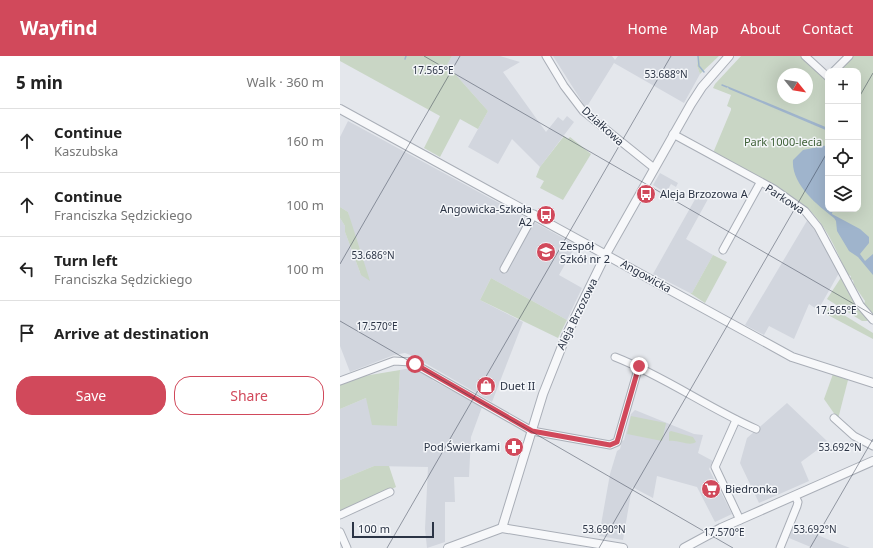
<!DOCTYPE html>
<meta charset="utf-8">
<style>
body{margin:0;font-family:"Noto Sans",sans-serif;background:#f6f6f6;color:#222}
.controls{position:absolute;right:12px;top:12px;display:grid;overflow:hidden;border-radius:8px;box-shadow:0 4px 16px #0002}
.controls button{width:36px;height:36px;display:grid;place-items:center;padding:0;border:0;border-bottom:1px solid #e0e0e0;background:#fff;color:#222;font:20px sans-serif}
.compass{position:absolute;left:437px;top:12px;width:36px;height:36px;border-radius:50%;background:#fff;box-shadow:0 4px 16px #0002;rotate:120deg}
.scale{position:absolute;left:12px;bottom:10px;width:82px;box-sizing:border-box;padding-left:4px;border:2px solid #2b3445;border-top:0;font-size:11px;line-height:14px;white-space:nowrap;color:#2b3445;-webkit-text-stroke:3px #f4f6f9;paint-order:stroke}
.stop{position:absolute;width:12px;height:12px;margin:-9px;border:3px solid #d1495b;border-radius:50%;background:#fff}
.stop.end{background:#d1495b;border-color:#fff;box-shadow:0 1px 4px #0008}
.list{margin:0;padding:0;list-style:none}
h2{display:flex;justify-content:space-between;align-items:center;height:52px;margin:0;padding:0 16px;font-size:17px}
h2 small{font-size:13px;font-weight:400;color:#767676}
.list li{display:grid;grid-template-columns:26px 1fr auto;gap:12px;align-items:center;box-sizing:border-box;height:64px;padding:0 16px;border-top:1px solid #e0e0e0}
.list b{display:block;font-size:15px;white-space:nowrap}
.list p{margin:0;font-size:13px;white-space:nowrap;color:#767676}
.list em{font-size:13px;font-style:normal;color:#767676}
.actions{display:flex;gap:8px;padding:12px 16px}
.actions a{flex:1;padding:9px 0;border:1px solid #d1495b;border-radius:16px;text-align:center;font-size:14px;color:#d1495b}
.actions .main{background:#d1495b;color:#fff}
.icon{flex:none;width:22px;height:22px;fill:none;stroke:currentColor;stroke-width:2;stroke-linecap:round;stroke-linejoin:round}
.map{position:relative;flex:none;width:533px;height:492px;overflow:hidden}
header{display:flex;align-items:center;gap:24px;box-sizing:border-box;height:56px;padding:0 20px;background:#d1495b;color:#fff}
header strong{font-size:19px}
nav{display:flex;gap:22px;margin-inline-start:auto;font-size:14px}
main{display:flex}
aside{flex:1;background:#fff}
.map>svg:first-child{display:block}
.built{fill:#d2d6de}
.green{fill:#c9d6c5;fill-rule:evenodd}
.water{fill:#9fb4cc}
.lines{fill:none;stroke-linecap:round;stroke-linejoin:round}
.stream{stroke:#9fb4cc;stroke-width:1.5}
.minor-casing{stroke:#a9aeb7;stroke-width:9}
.tertiary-casing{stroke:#a9aeb7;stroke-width:10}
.minor{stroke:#f7f8fa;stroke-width:7}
.tertiary{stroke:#f7f8fa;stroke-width:8}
.route{stroke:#d1495b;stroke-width:5}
.ticks{fill:none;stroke:#2b3445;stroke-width:1;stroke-opacity:0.45}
.labels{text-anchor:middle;stroke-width:3;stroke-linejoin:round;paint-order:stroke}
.street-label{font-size:11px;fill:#2b3445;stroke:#f4f6f9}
.park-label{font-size:11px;fill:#3f6138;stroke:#f4f6f9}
.poi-label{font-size:11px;fill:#2b3445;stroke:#f4f6f9;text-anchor:start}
.ticks-label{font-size:10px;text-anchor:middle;fill:#2b3445;stroke:#f4f6f9;stroke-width:3;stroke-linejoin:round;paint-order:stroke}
</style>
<header>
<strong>Wayfind</strong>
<nav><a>Home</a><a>Map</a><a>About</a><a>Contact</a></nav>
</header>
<main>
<aside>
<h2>5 min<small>Walk · 360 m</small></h2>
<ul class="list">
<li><svg class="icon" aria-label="ahead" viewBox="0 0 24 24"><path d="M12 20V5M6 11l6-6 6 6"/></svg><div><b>Continue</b><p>Kaszubska</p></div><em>160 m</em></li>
<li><svg class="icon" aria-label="ahead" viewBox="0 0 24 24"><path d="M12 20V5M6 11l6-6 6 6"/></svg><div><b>Continue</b><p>Franciszka Sędzickiego</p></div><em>100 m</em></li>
<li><svg class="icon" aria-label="left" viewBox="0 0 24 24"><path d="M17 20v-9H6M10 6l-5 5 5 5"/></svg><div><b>Turn left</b><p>Franciszka Sędzickiego</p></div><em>100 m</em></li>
<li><svg class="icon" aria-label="arrive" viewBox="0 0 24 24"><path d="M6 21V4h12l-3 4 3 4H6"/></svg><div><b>Arrive at destination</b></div></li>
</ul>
<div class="actions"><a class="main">Save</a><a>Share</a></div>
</aside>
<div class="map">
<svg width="533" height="492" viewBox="0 0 533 492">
<rect width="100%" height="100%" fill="#e4e7ec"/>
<!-- built -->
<g class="built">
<polygon points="112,0 160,0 180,6 163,16 206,76 218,61 223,65 227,60 234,66 200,111 172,83 158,108 128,91 148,55 107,9"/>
<polygon points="213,0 272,0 275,4 278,0 358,0 357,10 360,18 344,47 274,7 246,52"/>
<polygon points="8,65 236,189 219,219 242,232 227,264 151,222 140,244 183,266 152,346 73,300 65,297 54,299 10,316 0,290 0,162 5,170 5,176 21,219 8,156 0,151 0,81"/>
<polygon points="320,117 338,127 336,131 331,128 326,137 313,129"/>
<polygon points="358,138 368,143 346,183 373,199 352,237 350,237 313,218"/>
<polygon points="468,163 499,217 478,254 469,248 454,283 429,270 424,279 405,269"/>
<polygon points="76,311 92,320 92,324 142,351 131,381 129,421 114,421 115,446 105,446 105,486 87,492 85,473 88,411 34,410 0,424 0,353 26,342 57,370 60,314"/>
<polygon points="447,347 488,386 461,406 469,425 419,447 400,407 407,382"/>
<polygon points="295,354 354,378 363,379 358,397 373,405 369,413 392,458 375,466 357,431 317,420 313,442 292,431 283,484 259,480 270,418 277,395 280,393 282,385 284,384 291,358"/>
<polygon points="454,469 487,483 510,492 473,492 449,482"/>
</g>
<!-- green -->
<g class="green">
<polygon points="0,0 112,0 107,9 148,55 138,73 120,63 100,101 84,92 100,60 0,5"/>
<polygon points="358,0 379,0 360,18 357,10"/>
<path d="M401,0H463L488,23V153H518V15H498L512,0H533V261L523,251L525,245L514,229L513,224L510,223L511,220L508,219L507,222C500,198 482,161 461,147L373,97L391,54V52L387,50L391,39L373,32L375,28ZM443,18H467V42H443Z"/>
<polygon points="224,80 228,83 230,81 251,98 223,144 200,132 204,125 196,121 200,111"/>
<polygon points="0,151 8,156 30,225 21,219 5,176 5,170 0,162"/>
<polygon points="373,199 387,206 365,247 350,237 352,237"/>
<polygon points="502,220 528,264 527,265 522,265 487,243"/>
<polygon points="151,222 227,264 218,282 140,244"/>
<polygon points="491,251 533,277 533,283 486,258 488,252"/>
<polygon points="60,314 57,370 32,369 26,342 0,353 0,329 24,320"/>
<polygon points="493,318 508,324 498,363 484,343"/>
<polygon points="291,360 326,367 322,385 287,378"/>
<path d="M331,375L353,381L356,386C349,391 338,383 329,385V376Z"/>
<polygon points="34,410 49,410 56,431 0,457 0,424"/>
</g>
<!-- water -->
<g class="water">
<polygon points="387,30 488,72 488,75 389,33"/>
<path d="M488,89V153H493L492,158L520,173L529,181V187L520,198L525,205L533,198V219L518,201L509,195L497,175L496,165L494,162C477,149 451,128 453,104L463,94Z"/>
</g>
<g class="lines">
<!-- stream -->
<g class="stream">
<polyline points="358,0 359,10 364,16"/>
<polyline points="65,3 66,0"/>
<polyline points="382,29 387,31"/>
</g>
<defs>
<g id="minor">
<polyline points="206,0 224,30 243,55 314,112"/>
<polyline points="465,0 488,21"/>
<polyline points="494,15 509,0"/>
<polyline points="333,78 434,133 465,155 478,171 520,249 533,264"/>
<polyline points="383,194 420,127"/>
<polyline points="164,213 194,158"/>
<path d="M275,301C324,320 368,352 416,373"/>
<polyline points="0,325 54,305 71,306 192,375 270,389 277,386 299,310"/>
<polyline points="494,362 514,380 533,390"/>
<polyline points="396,364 375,411 400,464"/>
<polyline points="0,459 50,436"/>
<polyline points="0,476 7,492"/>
<polyline points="440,492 457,450 458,446 455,440"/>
</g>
<g id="tertiary">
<polyline points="0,53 452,301 533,327"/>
<polyline points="162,472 203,338 226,280 266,198 351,48 362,31 389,0"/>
<polyline points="108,492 162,472 283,492"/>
<polyline points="344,492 381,472 533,405"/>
</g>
</defs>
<!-- minor casing -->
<use href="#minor" class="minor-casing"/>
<!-- tertiary casing -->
<use href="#tertiary" class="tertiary-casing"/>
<!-- minor -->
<use href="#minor" class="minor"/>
<!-- tertiary -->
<use href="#tertiary" class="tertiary"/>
</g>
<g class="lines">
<!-- route -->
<polyline class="route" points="75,308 192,375 270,389 277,386 299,310"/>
</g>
<!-- ticks -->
<path class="ticks" d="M84,0L533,259M518,43L533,17M0,208L120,0M0,265L393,492M47,492L331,0M259,492L488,95M470,492L533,383"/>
<!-- icons -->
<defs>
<symbol id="bus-disc" viewBox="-11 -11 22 22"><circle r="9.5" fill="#d1495b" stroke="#f4f6f9"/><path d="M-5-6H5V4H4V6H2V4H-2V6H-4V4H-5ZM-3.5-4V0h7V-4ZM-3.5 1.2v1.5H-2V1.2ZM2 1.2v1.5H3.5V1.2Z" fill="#fff"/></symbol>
<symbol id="school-disc" viewBox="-11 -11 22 22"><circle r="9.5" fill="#d1495b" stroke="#f4f6f9"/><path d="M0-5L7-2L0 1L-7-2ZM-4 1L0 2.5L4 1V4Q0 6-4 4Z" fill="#fff"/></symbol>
<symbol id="shop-disc" viewBox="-11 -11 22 22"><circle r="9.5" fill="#d1495b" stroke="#f4f6f9"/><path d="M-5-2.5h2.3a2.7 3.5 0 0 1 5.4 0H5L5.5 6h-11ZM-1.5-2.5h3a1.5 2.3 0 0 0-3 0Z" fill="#fff"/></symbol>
<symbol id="pharmacy-disc" viewBox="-11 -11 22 22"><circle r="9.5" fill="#d1495b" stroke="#f4f6f9"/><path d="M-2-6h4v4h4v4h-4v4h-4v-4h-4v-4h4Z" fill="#fff"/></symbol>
<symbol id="supermarket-disc" viewBox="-11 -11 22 22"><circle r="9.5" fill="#d1495b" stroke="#f4f6f9"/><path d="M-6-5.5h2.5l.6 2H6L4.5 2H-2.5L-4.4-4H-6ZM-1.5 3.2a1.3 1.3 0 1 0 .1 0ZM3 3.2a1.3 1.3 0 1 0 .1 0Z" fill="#fff"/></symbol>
</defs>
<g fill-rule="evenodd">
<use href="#bus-disc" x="295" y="127" width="22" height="22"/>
<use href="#bus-disc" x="195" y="148" width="22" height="22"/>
<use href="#school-disc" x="195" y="185" width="22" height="22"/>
<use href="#shop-disc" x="135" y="319" width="22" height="22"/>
<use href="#pharmacy-disc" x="163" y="380" width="22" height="22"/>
<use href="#supermarket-disc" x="360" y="422" width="22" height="22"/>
</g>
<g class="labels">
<!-- street labels -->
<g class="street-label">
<text transform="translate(263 70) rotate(42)" y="4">Działkowa</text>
<text transform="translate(445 143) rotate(33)" y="4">Parkowa</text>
<text transform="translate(306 220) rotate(29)" y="4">Angowicka</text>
<text transform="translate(237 258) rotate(-64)" y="4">Aleja Brzozowa</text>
</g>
<!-- park labels -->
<g class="park-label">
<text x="443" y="90">Park 1000-lecia</text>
</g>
<!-- poi labels -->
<g class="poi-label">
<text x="320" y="142">Aleja Brzozowa A</text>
<text x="192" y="157" text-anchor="end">Angowicka-Szkoła<tspan x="192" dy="13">A2</tspan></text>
<text x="220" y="194">Zespół<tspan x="220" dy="13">Szkół nr 2</tspan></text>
<text x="160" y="334">Duet II</text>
<text x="160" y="395" text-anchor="end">Pod Świerkami</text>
<text x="385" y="437">Biedronka</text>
</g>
</g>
<g class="ticks-label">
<text x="93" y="18">17.565°E</text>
<text x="326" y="22">53.688°N</text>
<text x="33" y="203">53.686°N</text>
<text x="496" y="258">17.565°E</text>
<text x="37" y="274">17.570°E</text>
<text x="500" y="395">53.692°N</text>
<text x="264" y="477">53.690°N</text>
<text x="475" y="477">53.692°N</text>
<text x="384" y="480">17.570°E</text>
</g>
</svg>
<div class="controls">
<button>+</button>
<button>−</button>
<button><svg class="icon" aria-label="locate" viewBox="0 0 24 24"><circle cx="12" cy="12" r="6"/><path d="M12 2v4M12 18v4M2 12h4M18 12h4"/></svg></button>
<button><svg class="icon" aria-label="layers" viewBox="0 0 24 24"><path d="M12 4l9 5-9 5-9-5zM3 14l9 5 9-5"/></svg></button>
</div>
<svg class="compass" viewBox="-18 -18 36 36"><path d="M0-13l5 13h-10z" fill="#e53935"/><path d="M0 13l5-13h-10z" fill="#767676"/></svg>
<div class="scale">100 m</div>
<div class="stop" style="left:75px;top:308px"></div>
<div class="stop end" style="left:299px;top:310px"></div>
</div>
</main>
